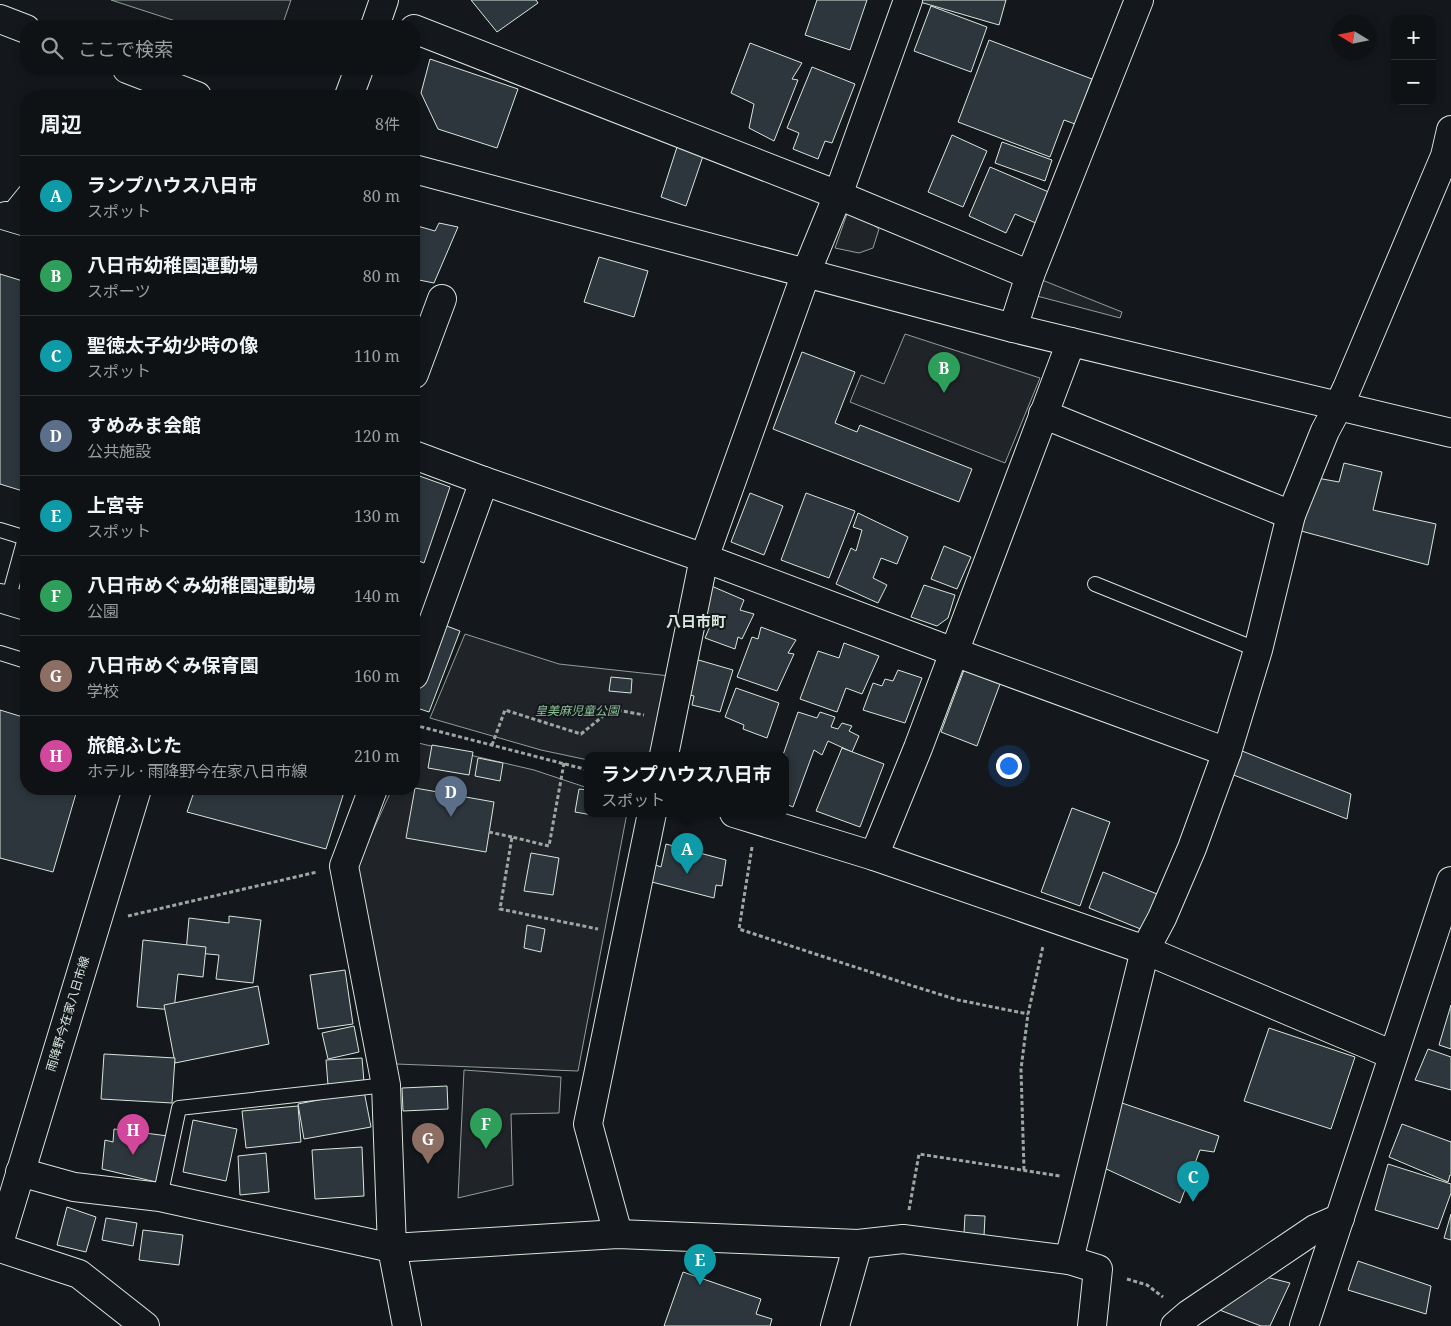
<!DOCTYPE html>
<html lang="ja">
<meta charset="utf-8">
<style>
body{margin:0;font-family:"Noto Serif","Noto Sans JP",serif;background:#181b1e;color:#f1f3f6}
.controls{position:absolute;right:15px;top:15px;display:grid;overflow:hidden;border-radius:10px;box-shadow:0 2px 8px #0003}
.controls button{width:45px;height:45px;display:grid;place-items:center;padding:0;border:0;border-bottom:1px solid #2f3234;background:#0f1215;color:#f1f3f6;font:25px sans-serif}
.compass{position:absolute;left:1331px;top:15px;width:45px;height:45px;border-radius:50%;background:#0f1215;box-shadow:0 2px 8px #0003;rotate:280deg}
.you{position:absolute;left:1008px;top:765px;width:18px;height:18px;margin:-12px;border:4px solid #fff;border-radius:50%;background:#1a73e8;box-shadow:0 0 0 8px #1a73e833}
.badge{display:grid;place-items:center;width:32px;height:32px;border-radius:50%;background:#1a73e8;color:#fff;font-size:16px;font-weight:700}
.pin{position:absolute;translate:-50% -41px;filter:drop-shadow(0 1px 2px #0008)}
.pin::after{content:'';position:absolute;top:26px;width:18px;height:15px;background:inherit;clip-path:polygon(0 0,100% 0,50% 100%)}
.popup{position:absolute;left:584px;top:752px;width:205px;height:65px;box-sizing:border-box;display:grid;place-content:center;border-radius:10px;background:#0f1215;filter:drop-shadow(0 1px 4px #0005);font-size:16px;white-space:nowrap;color:#9b9ea0}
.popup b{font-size:19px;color:#f1f3f6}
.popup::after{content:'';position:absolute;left:50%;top:100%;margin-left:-10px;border:10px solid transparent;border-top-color:#0f1215}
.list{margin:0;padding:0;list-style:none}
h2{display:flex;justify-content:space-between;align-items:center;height:65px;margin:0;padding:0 20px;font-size:21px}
h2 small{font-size:16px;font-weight:400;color:#9b9ea0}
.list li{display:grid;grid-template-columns:32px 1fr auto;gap:15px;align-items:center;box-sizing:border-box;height:80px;padding:0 20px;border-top:1px solid #2f3234}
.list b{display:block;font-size:19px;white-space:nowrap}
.list p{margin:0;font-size:16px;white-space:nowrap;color:#9b9ea0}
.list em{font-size:16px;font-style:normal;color:#9b9ea0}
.icon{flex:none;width:28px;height:28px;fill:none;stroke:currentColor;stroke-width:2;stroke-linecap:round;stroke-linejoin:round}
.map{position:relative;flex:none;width:1451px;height:1326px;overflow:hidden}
.search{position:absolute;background:#0f1215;box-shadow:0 2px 8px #0003;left:20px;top:20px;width:400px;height:55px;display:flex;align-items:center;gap:12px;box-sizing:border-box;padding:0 18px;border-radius:20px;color:#9b9ea0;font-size:19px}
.panel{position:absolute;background:#0f1215;box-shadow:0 2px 8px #0003;left:20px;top:90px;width:400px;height:705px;border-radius:20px}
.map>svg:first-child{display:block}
.green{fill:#202428;stroke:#939e99}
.building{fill:#2c363c;stroke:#d8e6dc}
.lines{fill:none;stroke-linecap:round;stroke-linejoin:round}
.service-casing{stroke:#d8e6dc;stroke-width:16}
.minor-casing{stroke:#d8e6dc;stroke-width:30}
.tertiary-casing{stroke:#d8e6dc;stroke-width:30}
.secondary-casing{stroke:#d8e6dc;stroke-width:30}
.path{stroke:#9da8a2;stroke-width:3;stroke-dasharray:4 2.5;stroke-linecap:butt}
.service{stroke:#14181c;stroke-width:14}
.minor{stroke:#14181c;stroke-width:28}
.tertiary{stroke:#14181c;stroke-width:28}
.secondary{stroke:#14181c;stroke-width:28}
.labels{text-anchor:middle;stroke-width:4;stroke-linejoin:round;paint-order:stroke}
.park-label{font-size:12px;font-style:italic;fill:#8ac095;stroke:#14181c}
.street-label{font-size:12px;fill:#d8e6dc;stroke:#14181c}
.quarter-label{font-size:15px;font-weight:bold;fill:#d8e6dc;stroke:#14181c}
</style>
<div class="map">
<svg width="1451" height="1326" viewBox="0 0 1451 1326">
<rect width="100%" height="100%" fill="#14181c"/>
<!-- green -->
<g class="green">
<polygon points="111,0 291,0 282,26 191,26"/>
<polygon points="849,208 879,229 873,248 859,253 835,248"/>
<polygon points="1042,280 1122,312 1120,318 1037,296"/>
<polygon points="905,334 1040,378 1005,463 850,402 861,375 884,384"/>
<polygon points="465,634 559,664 670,676 654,755 588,755 588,760 541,750 430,718"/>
<polygon points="414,742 534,770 588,788 588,813 627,813 578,1071 396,1064 356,868 392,789 414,789"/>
<polygon points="464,1070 561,1077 559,1113 511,1114 513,1185 458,1198"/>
</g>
<!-- building -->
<g class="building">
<polygon points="471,0 536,0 538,3 497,32"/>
<polygon points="817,0 867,0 850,50 805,35"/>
<polygon points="920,0 1006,0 999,25 920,2"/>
<polygon points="931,6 987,27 971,72 914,51"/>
<polygon points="989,40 1092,79 1075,124 1064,120 1050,157 958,122"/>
<polygon points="750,43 802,63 792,79 798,80 774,141 749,128 754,104 731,93"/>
<polygon points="430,59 518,89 497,148 438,129 421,93"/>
<polygon points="812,67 855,84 832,143 825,141 818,159 793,149 799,133 787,128"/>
<polygon points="952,135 987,151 963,207 928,192"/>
<polygon points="1002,142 1052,160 1045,181 995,163"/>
<polygon points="677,147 703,156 686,206 661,197"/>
<polygon points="990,167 1051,193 1038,224 1015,214 1006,233 969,216"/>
<polygon points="439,223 458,227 434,283 414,279 414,225 435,231"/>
<polygon points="599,257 648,271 634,317 584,302"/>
<polygon points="0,274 26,282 26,492 0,484"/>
<polygon points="802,352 855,372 835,423 857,432 860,425 972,469 959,502 773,429"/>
<polygon points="1344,463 1382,472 1373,510 1436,524 1428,565 1301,531 1317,478 1339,482"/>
<polygon points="414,474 450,487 424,563 414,559"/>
<polygon points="750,493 783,506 764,555 731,542"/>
<polygon points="806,493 855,511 829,578 781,560"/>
<polygon points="858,513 908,537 897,564 881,558 873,578 887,585 878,603 836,584 851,548 856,551 862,530 853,527"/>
<polygon points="944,546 971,557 957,589 931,579"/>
<polygon points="709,585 744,600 740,610 754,614 742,639 738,637 735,649 705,638 714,617 700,612"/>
<polygon points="924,585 955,595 948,618 937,626 911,617"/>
<polygon points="444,625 460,631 429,712 414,707 414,703"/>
<polygon points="761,627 796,640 788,653 794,654 777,691 737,677 752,637 758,639"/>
<polygon points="844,643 879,656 862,694 846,688 837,712 800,699 818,651 839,658"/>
<polygon points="695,659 733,670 720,712 692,705 694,696 685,694"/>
<polygon points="898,670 922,678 905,723 863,710 873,683 882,686 885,679 893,681"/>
<polygon points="964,670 1000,684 977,746 941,732"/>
<polygon points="611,677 632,679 631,693 609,691"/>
<polygon points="736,688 779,703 767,738 743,729 744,725 725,717"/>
<polygon points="0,710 26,718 26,789 72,789 77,790 53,872 0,858"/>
<polygon points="798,712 817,718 820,712 835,717 831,727 838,729 842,723 852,726 849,731 859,736 852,752 828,741 822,755 814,750 793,807 786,804 786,755 783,755"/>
<polygon points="432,745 473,752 469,775 428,768"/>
<polygon points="842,748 884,764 860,827 816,811"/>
<polygon points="1237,749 1351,794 1347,819 1231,774"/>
<polygon points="478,758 503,763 500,781 475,776"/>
<polygon points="415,788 494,802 486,852 406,838"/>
<polygon points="195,789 345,789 326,849 187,812"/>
<polygon points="579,789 588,790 588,813 598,813 598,816 575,812"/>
<polygon points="1072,808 1110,822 1080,906 1041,892"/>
<polygon points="666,844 726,860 722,886 716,885 714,898 648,881 653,864 661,867"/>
<polygon points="531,853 559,858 553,895 524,891"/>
<polygon points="1103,872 1157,894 1143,930 1089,908"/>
<polygon points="229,916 261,920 253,983 216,979 219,955 186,952 189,918 229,923"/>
<polygon points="527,925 545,929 541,952 524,948"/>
<polygon points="143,940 206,947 203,977 178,974 174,1010 137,1007"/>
<polygon points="345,970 353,1024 318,1029 310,975"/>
<polygon points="258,986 269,1044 175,1063 164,1005"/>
<polygon points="1451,1005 1451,1049 1439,1045"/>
<polygon points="354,1026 359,1052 328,1059 322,1033"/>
<polygon points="1269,1028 1355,1057 1331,1129 1244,1101"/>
<polygon points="1428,1049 1451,1057 1451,1090 1415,1080"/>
<polygon points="104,1054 175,1058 172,1103 101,1099"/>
<polygon points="362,1058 364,1082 328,1085 326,1060"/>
<polygon points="447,1086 448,1109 403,1111 402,1088"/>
<polygon points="364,1091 371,1127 304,1139 298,1104"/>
<polygon points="1119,1102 1219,1136 1214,1152 1200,1150 1180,1203 1102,1167"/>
<polygon points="298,1106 301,1142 246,1148 242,1111"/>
<polygon points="193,1120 237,1129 226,1181 183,1172"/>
<polygon points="1402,1124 1451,1142 1451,1175 1450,1175 1448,1182 1389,1157"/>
<polygon points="114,1129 168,1136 156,1182 102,1169 105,1140 113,1142"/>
<polygon points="362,1147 364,1196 315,1199 312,1150"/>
<polygon points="266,1153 269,1192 240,1195 238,1156"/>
<polygon points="1388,1164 1451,1184 1451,1193 1438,1229 1375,1210"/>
<polygon points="67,1207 96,1217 86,1252 57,1245"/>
<polygon points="1451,1214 1451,1240 1444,1238"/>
<polygon points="965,1215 985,1216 984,1236 964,1234"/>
<polygon points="106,1218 137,1223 133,1246 102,1240"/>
<polygon points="143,1230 183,1235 179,1265 139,1260"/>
<polygon points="1358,1261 1431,1286 1426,1314 1348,1290"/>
<polygon points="683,1272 761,1299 756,1314 772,1319 770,1326 664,1326"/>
<polygon points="1262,1276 1290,1283 1270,1326 1261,1326 1217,1309"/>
</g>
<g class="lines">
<defs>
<g id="service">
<polyline points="4,218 26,191"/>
<polyline points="0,530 26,538"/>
<polyline points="1095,584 1258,650"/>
<polyline points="8,600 25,538"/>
<polyline points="0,653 26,661"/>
<polyline points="160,1197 179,1108 386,1085"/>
</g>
<g id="minor">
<polyline points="0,19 26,29"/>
<polyline points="414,29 838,195 1030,275"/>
<polyline points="127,69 197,96"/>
<polyline points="6,216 26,222"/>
<polyline points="1013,328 1030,275 1139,0"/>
<polyline points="414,374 442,299"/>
<polyline points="1043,414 1291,515"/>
<polyline points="414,455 484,481 704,558 954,652 1227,752"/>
<polyline points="0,598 26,606"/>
<polyline points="414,675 484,481"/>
<polyline points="664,755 704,558 806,273 838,195 908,0"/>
<polyline points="373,789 344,866 386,1085 392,1248 407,1326"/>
<polyline points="734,813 874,856 1145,950 1393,1055"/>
<polyline points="874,856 918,748 1071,342"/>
<polyline points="20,1172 74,1187 160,1197 392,1248 618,1234 858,1244 903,1239 1069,1260 1098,1269 1092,1326"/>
<polyline points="618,1234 588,1124 652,813"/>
<polyline points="0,1248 79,1274 145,1326"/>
<polyline points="1069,1260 1145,950 1162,918 1192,848 1227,752 1258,650 1291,515 1325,431 1339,405 1347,388 1445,156 1451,130"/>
<polyline points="835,1326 858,1244"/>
<polyline points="1175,1326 1189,1314 1315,1229 1340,1218"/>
</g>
<g id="tertiary">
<polyline points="414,169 1013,328 1451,433"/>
<polyline points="1304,1326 1451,881"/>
</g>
<g id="secondary">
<polyline points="375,26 384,0"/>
<polyline points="349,96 359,69"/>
<polyline points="0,1240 137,789"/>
</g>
</defs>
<!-- service casing -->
<use href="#service" class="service-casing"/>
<!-- minor casing -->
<use href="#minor" class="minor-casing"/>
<!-- tertiary casing -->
<use href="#tertiary" class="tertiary-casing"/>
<!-- secondary casing -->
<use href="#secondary" class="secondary-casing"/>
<!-- path -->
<g class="path">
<polyline points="414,725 588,770"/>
<polyline points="492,745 505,710 581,734 612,709 644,715"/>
<polyline points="564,763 549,846 512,837 500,909 598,929"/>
<polyline points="489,832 512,837"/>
<polyline points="752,847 739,929 913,986 958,1000 1028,1014"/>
<polyline points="128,916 317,872"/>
<polyline points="1024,1170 1021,1069 1028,1014 1043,946"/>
<polyline points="909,1210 919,1154 1060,1176"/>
<polyline points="1127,1279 1147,1285 1163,1297"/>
</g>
<!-- service -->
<use href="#service" class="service"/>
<!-- minor -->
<use href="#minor" class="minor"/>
<!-- tertiary -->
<use href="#tertiary" class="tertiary"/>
<!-- secondary -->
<use href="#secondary" class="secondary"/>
</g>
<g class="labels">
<!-- park labels -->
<g class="park-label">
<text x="577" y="715">皇美麻児童公園</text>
</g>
<!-- street labels -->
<g class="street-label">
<text transform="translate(68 1014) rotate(-73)" y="4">雨降野今在家八日市線</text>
</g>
<!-- quarter labels -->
<g class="quarter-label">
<text x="696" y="627">八日市町</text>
</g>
</g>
</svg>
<div class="controls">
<button>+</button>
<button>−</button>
</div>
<svg class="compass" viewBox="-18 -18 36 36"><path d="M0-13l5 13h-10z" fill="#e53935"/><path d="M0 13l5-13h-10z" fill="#9b9ea0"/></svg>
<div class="you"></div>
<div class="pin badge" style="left:687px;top:874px;background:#0f9aa8">A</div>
<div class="popup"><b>ランプハウス八日市</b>スポット</div>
<div class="pin badge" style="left:944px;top:393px;background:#2e9e5b">B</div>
<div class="pin badge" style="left:1193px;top:1202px;background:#0f9aa8">C</div>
<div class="pin badge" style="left:451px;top:817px;background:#5c6f8a">D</div>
<div class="pin badge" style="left:700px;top:1285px;background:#0f9aa8">E</div>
<div class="pin badge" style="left:486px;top:1149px;background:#2e9e5b">F</div>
<div class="pin badge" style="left:428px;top:1164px;background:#8d6e63">G</div>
<div class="pin badge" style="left:133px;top:1155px;background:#d1479c">H</div>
<div class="search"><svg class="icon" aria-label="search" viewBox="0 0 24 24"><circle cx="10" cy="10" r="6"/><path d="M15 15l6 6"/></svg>ここで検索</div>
<section class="panel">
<h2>周辺<small>8件</small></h2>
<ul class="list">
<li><span class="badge" style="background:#0f9aa8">A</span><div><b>ランプハウス八日市</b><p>スポット</p></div><em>80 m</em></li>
<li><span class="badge" style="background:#2e9e5b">B</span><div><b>八日市幼稚園運動場</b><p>スポーツ</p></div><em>80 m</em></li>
<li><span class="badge" style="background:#0f9aa8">C</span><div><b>聖徳太子幼少時の像</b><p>スポット</p></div><em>110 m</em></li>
<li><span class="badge" style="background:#5c6f8a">D</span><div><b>すめみま会館</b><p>公共施設</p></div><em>120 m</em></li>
<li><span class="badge" style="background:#0f9aa8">E</span><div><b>上宮寺</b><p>スポット</p></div><em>130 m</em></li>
<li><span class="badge" style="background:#2e9e5b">F</span><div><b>八日市めぐみ幼稚園運動場</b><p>公園</p></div><em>140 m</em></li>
<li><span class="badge" style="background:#8d6e63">G</span><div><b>八日市めぐみ保育園</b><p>学校</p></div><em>160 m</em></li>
<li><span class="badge" style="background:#d1479c">H</span><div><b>旅館ふじた</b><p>ホテル · 雨降野今在家八日市線</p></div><em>210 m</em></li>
</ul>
</section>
</div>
